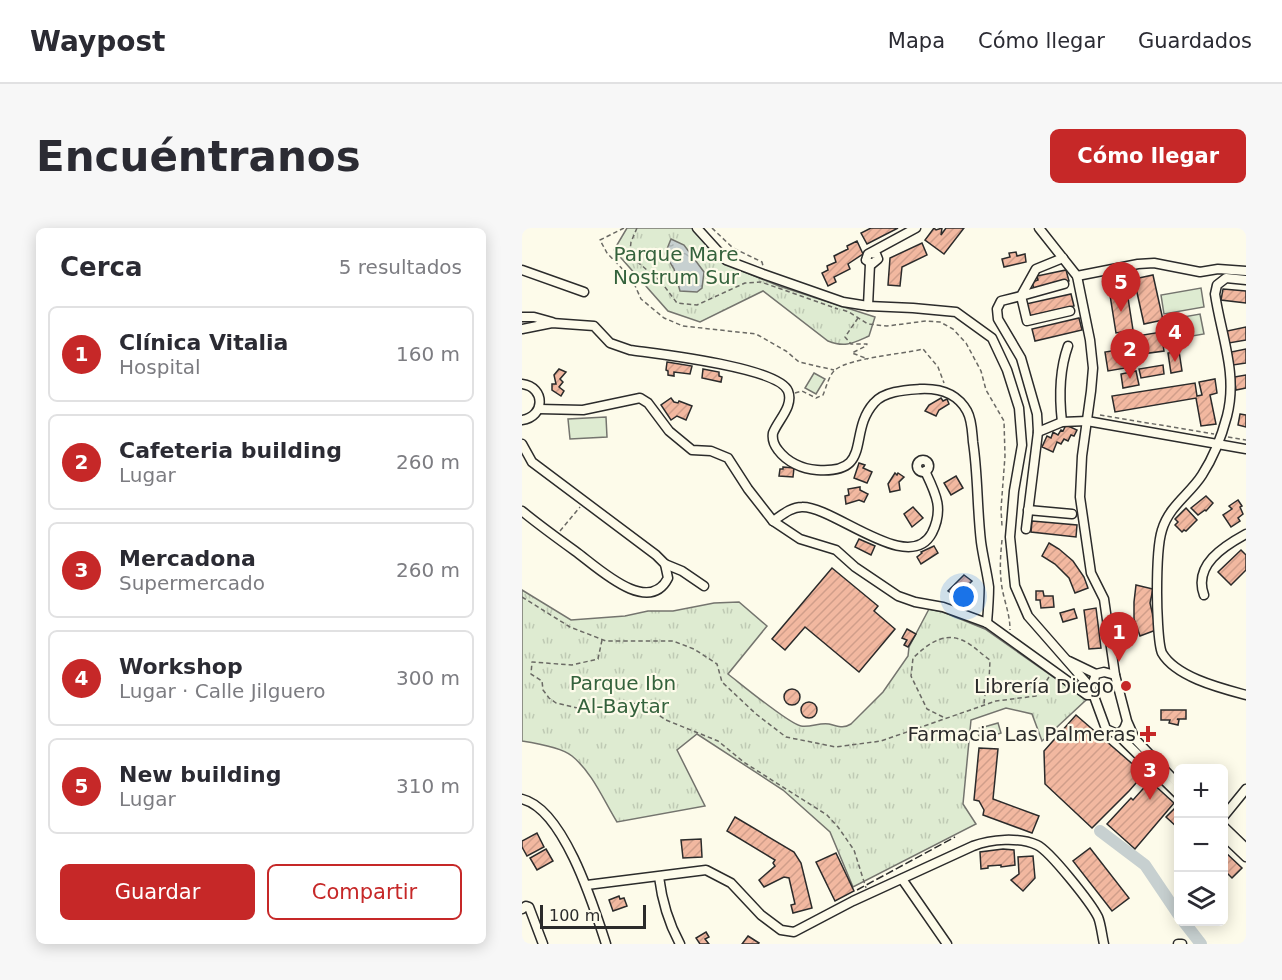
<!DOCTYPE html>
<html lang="es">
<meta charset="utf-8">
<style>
body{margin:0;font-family:"DejaVu Sans",sans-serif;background:#f7f7f7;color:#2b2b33}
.controls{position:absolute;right:18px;bottom:18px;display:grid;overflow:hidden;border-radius:9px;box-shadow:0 3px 15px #0003}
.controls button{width:54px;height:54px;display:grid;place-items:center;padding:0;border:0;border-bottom:2px solid #e1e1e2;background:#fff;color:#2b2b33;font:30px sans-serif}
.scale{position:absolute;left:18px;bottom:15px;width:106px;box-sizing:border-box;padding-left:6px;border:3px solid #2b2b2b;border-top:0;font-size:16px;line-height:21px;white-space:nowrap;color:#2b2b2b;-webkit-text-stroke:4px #fdfbea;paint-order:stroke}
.you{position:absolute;left:442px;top:369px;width:21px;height:21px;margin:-15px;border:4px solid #fff;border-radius:50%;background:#1a73e8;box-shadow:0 0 0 9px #1a73e833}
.badge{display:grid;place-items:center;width:39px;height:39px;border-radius:50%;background:#c62828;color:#fff;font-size:20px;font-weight:700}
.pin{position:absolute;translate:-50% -50px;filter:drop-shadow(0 2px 3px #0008)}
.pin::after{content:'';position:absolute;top:32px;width:21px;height:18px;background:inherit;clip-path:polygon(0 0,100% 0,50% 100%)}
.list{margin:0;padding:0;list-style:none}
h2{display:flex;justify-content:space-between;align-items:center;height:78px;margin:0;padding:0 24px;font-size:26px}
h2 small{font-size:20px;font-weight:400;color:#7c7c81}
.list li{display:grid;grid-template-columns:39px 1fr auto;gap:18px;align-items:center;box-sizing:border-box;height:96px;margin:0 12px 12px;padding:0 12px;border:2px solid #e1e1e2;border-radius:9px}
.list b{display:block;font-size:22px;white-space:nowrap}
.list p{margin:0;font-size:20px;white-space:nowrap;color:#7c7c81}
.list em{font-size:20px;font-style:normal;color:#7c7c81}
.actions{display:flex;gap:12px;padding:18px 24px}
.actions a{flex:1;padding:14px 0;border:2px solid #c62828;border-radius:9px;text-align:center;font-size:21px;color:#c62828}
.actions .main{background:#c62828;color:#fff}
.icon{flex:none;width:33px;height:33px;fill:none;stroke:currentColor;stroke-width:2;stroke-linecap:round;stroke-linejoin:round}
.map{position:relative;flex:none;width:724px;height:716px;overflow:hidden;border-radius:9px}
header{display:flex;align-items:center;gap:36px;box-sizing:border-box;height:84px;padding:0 30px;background:#fff;border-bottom:2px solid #e1e1e2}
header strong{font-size:28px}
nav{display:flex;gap:33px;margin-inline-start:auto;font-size:21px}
.intro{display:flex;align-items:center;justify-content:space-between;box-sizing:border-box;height:144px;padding:0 36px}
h1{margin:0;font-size:42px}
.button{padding:15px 27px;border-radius:9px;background:#c62828;color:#fff;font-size:21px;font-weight:700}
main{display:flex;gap:36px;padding:0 36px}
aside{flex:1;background:#fff;border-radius:9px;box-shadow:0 3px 15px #0003}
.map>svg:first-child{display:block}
.grass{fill:url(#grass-tufts);stroke:#74746e;stroke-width:1.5}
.pitch{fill:#deebd1;stroke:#74746e;stroke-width:1.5}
.water{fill:url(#water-ripples);stroke:#74746e;stroke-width:1.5}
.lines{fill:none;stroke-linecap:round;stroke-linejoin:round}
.river{stroke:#c7d0d0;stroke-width:12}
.building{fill:url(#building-hatch);stroke:#2b2b2b;stroke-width:1.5}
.minor-casing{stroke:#2b2b2b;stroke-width:11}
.path{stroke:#6a6964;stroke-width:1.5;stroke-dasharray:4.5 3;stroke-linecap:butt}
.minor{stroke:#fdfbea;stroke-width:8}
.fence{stroke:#2b2b2b;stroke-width:1.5;stroke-dasharray:8 3;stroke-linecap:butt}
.poi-dot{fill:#c62828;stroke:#fdfbea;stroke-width:2}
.labels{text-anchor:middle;stroke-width:4.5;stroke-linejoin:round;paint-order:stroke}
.park-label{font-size:20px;fill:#34623c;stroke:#fdfbea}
.poi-label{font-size:20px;fill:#2b2b2b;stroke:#fdfbea;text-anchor:end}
</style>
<header>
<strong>Waypost</strong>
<nav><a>Mapa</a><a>Cómo llegar</a><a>Guardados</a></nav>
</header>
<div class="intro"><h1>Encuéntranos</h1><a class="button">Cómo llegar</a></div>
<main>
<aside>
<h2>Cerca<small>5 resultados</small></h2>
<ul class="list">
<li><span class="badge">1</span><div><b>Clínica Vitalia</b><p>Hospital</p></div><em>160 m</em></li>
<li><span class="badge">2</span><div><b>Cafeteria building</b><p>Lugar</p></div><em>260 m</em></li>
<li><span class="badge">3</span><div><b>Mercadona</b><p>Supermercado</p></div><em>260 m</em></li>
<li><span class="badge">4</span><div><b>Workshop</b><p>Lugar · Calle Jilguero</p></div><em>300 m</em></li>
<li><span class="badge">5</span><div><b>New building</b><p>Lugar</p></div><em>310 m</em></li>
</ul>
<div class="actions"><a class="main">Guardar</a><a>Compartir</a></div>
</aside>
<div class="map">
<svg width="724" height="716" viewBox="0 0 724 716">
<defs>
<pattern id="grass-tufts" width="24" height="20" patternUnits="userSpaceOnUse" patternTransform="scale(1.5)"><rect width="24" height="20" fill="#deebd1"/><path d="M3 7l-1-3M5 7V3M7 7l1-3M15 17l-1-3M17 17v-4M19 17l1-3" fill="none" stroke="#bfcab4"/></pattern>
<pattern id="water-ripples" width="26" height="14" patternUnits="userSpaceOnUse" patternTransform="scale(1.5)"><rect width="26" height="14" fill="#c7d0d0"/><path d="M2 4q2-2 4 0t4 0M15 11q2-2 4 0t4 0" fill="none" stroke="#abb3b3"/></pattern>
<pattern id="building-hatch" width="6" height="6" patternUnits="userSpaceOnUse" patternTransform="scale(1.5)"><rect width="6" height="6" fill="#f2b8a0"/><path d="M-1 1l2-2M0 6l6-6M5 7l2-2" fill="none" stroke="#d09e8a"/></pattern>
</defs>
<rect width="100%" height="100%" fill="#fdfbea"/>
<!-- grass -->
<g class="grass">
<path d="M105,0H171L189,23L201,35L257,58L353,89L347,108C331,115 323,120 306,113L241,63L178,94L146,83L92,22Z"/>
<path d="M0,362L49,392L103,388L126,383H151L192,375L217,374L245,398L206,446C219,456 267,496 279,498C288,500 298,494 307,496C316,498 321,501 329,496L361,464L386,428L387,419L407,381L421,384L463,401L564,472L520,513L510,486L484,480L449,492L441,576L454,596L331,659L308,604L261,562L175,506L155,522L183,578L95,594C82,573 70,544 50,528C39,519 13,515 0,513Z"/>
</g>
<!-- pitch -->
<g class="pitch">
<polygon points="679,60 682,79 642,86 639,67"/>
<polygon points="678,86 682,106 653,111 650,91"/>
<polygon points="292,145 303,151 294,166 283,160"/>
<polygon points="84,189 85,209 48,211 46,191"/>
<polygon points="476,495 479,505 458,512 455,501"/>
</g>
<!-- water -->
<polygon class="water" points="149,11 162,17 182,44 180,60 175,64 158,63 152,41 143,26"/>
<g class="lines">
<!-- river -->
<g class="river">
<polyline points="578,603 623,637 656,686"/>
<polyline points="662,694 679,716"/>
</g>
</g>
<!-- building -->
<g class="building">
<polygon points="349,0 376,0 345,16 339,5"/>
<polygon points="412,0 414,2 420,0 419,7 424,0 442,0 422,26 403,12"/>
<polygon points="335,13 341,26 326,36 328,41 312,49 314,54 306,58 300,45 306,42 305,38 314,34 312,28 326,21 325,18"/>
<polygon points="400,15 405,27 380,39 378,58 366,57 368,30"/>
<polygon points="494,24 495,28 503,26 504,34 482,39 480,31 488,29 487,25"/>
<polygon points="544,42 547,53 512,61 510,54 516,52 515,48"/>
<polygon points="631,47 641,92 622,96 612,51"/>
<polygon points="603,51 611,102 594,105 588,67 594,66 592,53"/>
<polygon points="701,61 724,63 724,75 699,72"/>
<polygon points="549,66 552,78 507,88 504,76"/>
<polygon points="557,90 560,102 513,113 510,101"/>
<polygon points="724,99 724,112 707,115 705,103"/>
<polygon points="639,104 642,123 613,127 615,138 586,143 583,124 607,120 606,113 610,112 609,109"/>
<polygon points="724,121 724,135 711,137 709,124"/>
<polygon points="657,123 660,143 649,145 646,125"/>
<polygon points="145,134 170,138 168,146 152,144 152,148 146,147 146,143 144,142"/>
<polygon points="641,137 642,146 619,150 617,141"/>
<polygon points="37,141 44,144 38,151 41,154 37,159 42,163 39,168 30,162 30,156 34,156 32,147"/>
<polygon points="181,141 197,144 197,148 200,149 199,154 180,150"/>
<polygon points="614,143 617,157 601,160 599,146"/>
<polygon points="724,147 724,160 714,162 712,149"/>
<polygon points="693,151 695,165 688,167 694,196 679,198 674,170 593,184 590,168 673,155 675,168 680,167 677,154"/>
<polygon points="149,170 152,174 156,175 157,173 170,178 164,192 155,188 149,192 139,177"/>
<polygon points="419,170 421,173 425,171 427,176 417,182 414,188 403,183 407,177"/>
<polygon points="718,186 724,187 724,199 716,197"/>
<polygon points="544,197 555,202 552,208 549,207 546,213 542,211 539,216 535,214 531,224 520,219 525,208 529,210 531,204 536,207 539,202 541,203"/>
<polygon points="337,235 343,237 341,240 350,244 345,255 332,250"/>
<polygon points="261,239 272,240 271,249 257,248 258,241 261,241"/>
<polygon points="373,245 375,247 376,245 382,249 377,254 378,262 368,264 366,256"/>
<polygon points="434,248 441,260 429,267 422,255"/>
<polygon points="338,259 338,262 346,266 342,274 337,272 324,276 323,268 327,267 326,261"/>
<polygon points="684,268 691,275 684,283 683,282 676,287 669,280"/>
<polygon points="716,272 720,278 718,279 721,286 716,290 718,293 709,299 701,287 710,281 707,278"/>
<polygon points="391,279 401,290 390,299 382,286"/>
<polygon points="664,280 675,292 664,303 662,302 660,304 653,297 656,294 653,291"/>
<polygon points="510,293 555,297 554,309 509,304"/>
<polygon points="337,311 353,318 349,327 333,319"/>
<polygon points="527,315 537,321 551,333 562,349 566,360 553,365 547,350 533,336 520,328"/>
<polygon points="412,318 416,325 399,336 395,329 400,325 399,324"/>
<polygon points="719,322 724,327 724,342 709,357 696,344"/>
<polygon points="310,340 356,378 352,383 373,401 337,444 283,399 263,422 250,411"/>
<polygon points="442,347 450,353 446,357 451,362 441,374 426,363"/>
<polygon points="614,357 631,361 628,375 634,402 618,408 612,391 612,374"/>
<polygon points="514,363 521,363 522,368 531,368 532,379 519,380 518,372 514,372"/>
<polygon points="574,380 579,420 567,421 562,382"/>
<polygon points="552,381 555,390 541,394 538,385"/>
<polygon points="385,401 394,406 386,419 382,417 385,412 380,410"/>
<circle cx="270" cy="469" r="8"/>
<circle cx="287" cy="482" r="8"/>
<polygon points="639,482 664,482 664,491 655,491 657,492 656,497 647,495 648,492 639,492"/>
<polygon points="554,487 622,546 607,563 570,600 523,556 522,523"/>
<polygon points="457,520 476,521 471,571 517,588 510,605 461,587 462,582 457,573 452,572"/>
<polygon points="628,553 652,575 613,621 585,596 609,570 611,572"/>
<polygon points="654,579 656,581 656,600 644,589"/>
<polygon points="213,589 272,624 279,635 290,680 271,685 269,677 273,676 267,650 262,649 242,659 237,652 253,638 251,635 253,632 205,603"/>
<polygon points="15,605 22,619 5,628 0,619 0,613"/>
<polygon points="179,611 180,629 161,630 159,612"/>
<polygon points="568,620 607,670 590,683 551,633"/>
<polygon points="24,621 31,633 15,642 8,630"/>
<polygon points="481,621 492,622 493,637 479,639 479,637 466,638 466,640 459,641 458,624"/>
<polygon points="702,623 720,640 710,650 702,642"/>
<polygon points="314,625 332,663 313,673 294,634"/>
<polygon points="511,628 513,650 501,663 489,652 497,646 496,629"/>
<polygon points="97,668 98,671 102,670 105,678 91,683 87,672"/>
<polygon points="184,704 187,709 183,711 187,716 178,716 174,710"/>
<polygon points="226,708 237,715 236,716 220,716"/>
</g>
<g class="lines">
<defs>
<g id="minor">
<polyline points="175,0 204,32 241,46 321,74 346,78 391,80 434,84 470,110 485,142 497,180 500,217 492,263 488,309 493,358 506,388 569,460"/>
<polyline points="517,0 555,48 568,112 571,140 569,163 560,228 558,269 569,345 582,371 593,447"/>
<polyline points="349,25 354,26 356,31 350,36 344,32 346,26 394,0"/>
<polyline points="0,42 62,64"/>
<polyline points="555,48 616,36 632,35 678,44 696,41 724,43"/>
<path d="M724,52L704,50L695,57L693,66C699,107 716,146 705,188C700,207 691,230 680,247C668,266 647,278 640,302C635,317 635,348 635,365C635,377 636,416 640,425C654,449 698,460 724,467"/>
<polyline points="542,56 499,68 505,93 548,83"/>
<polyline points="346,78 348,36"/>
<polyline points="0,89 12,89 30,94"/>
<path d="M0,101L30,95L72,98L88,115L108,122C135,126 256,139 266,163C272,178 256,192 251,205C250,211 252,217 256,222C265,234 280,241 295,242C352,246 325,205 352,175C362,163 384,162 398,161C417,160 435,165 445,183C450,192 450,203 451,214C456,247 455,280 459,314C461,329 465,344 467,359C467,371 466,383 465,395"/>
<path d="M0,156C24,159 23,189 0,192"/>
<polyline points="17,181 61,182 118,170 126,175 147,203 170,222 189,223 206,230 226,261 251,293 278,311 314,322 333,339 376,368 393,374 421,379 465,395 565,467 571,467"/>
<path d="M540,194C537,168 537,143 546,118"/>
<polyline points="516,204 540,194 565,193 724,221"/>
<path d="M0,216L10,234L134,327L143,336L146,350C126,389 74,338 53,323C35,310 17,297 0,283"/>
<circle cx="401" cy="238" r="6"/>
<polyline points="506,282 550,286"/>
<path d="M251,293C260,287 269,279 280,279C312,278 387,348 410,305C422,281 414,266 403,243"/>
<polyline points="504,301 516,204 515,186 499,130 476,91 475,81 479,73 499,68 514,41 541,30"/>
<polyline points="143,336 160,343 182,358"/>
<path d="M682,367C671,337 702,318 724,306"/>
<polyline points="547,433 574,446"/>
<path d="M605,493C603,499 602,503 595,506L584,501L569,460L574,446L582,444L593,447L605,493L613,511L656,556"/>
<polyline points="595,506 656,566"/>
<path d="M0,571C42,581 72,679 84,716"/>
<polyline points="702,588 724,561"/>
<polyline points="702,599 724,620"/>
<polyline points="702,608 724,629"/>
<path d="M137,649C140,673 146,694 158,716"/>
<polyline points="380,651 425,716"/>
<path d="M65,657L184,642L209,655L239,687L259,702L272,704L331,673L451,618C469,611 497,609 515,617C528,623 569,675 576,689C579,696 580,708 582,716"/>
<polyline points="0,681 4,678 7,679 21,716"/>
<polyline points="656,716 660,716"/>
</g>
</defs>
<!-- minor casing -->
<use href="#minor" class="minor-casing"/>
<!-- path -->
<g class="path">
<polyline points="102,0 78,12 85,25 110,51 119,71 142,90 161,98 234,106 264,123 277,134 312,142"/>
<polyline points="115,0 109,14 108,23 111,30 140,55 155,75 175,77 223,55 239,54 316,81"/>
<polyline points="190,0 211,20 240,34 241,38"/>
<polyline points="321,82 327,84 346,96 365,98 404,93 418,94 431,101 444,115 459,143 464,162 482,193 483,228 479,281 480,298"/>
<polyline points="336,90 323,109 329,116 345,116 344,118 330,125 346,131"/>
<path d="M273,165L280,163L294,170L301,167C304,160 307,147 313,142C327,130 381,126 401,121L416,139L422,155"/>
<polyline points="578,187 692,206"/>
<polyline points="706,209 724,212"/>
<polyline points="38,303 58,279"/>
<path d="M480,312C478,331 477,350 482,369C485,381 488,390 488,402"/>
<polyline points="0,369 48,399 84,413 151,413 172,421 195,436 200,454 234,486 264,509 314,519 359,513 474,473 514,468 527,449"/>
<polyline points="80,412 76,431 50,437 10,434 9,446 20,453 21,462 27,470 34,475 60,481 101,475 120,476 144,492 196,513 223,535 305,587 316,599 332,622 344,660"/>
<path d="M421,489L405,481L389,448L391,430C405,417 420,404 440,412C450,416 459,426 468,432L467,453L463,466L462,476"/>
</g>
<!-- minor -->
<use href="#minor" class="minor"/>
<!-- fence -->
<polyline class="fence" points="335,662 433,609"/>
</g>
<!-- markers -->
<g class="poi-dot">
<circle cx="604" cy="458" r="6"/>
<path d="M623 497h6v6h6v6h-6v6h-6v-6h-6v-6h6z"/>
</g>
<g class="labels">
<!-- park labels -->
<g class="park-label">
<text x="154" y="33">Parque Mare<tspan x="154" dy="23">Nostrum Sur</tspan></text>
<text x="101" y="462">Parque Ibn<tspan x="101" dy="23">Al-Baytar</tspan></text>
</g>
<!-- poi labels -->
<g class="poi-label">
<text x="592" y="465">Librería Diego</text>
<text x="614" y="513">Farmacia Las Palmeras</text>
</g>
</g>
</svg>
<div class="controls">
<button>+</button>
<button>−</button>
<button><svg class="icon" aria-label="layers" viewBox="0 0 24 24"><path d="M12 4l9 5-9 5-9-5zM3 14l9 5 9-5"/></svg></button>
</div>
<div class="scale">100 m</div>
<div class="you"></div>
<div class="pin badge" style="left:597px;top:434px">1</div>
<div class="pin badge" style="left:608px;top:151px">2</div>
<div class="pin badge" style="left:628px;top:572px">3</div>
<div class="pin badge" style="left:653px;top:134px">4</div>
<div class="pin badge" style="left:599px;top:84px">5</div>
</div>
</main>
